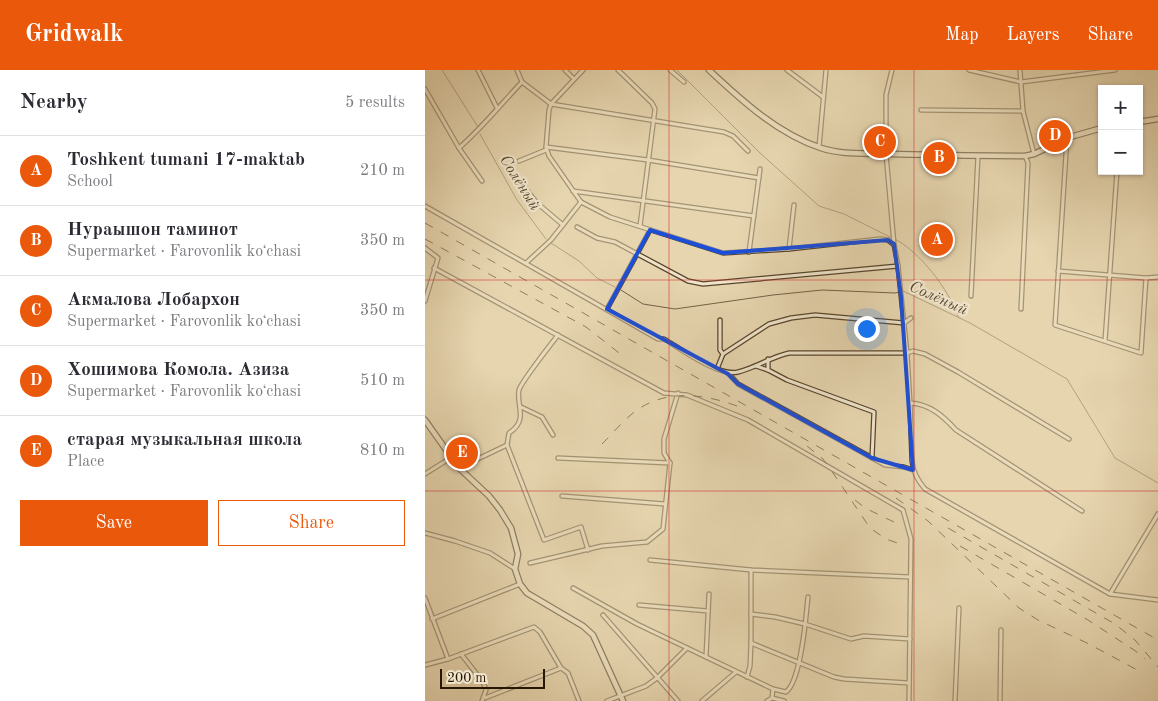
<!DOCTYPE html>
<meta charset="utf-8">
<style>
body{margin:0;font-family:"Old Standard TT",serif;background:#f2f2f3;color:#2b2b33}
.controls{position:absolute;right:15px;top:15px;display:grid;overflow:hidden;border-radius:0px;box-shadow:0 1px 4px #0004}
.controls button{width:45px;height:45px;display:grid;place-items:center;padding:0;border:0;border-bottom:1px solid #e1e1e2;background:#fff;color:#2b2b33;font:25px sans-serif}
.scale{position:absolute;left:15px;bottom:12px;width:105px;box-sizing:border-box;padding-left:5px;border:2px solid #281700;border-top:0;font-size:14px;line-height:18px;white-space:nowrap;color:#281700;-webkit-text-stroke:4px #efe4cb;paint-order:stroke}
.you{position:absolute;left:441px;top:258px;width:18px;height:18px;margin:-12px;border:4px solid #fff;border-radius:50%;background:#1a73e8;box-shadow:0 0 0 8px #1a73e833}
.badge{display:grid;place-items:center;width:32px;height:32px;border-radius:50%;background:#ea580c;color:#fff;font-size:16px;font-weight:700}
.pin{position:absolute;translate:-50% -50%;border:2px solid #fff;box-shadow:0 1px 5px #0006}
.list{margin:0;padding:0;list-style:none}
h2{display:flex;justify-content:space-between;align-items:center;height:65px;margin:0;padding:0 20px;font-size:21px}
h2 small{font-size:16px;font-weight:400;color:#7c7c81}
.list li{display:grid;grid-template-columns:32px 1fr auto;gap:15px;align-items:center;box-sizing:border-box;height:70px;padding:0 20px;border-top:1px solid #e1e1e2}
.list b{display:block;font-size:19px;white-space:nowrap}
.list p{margin:0;font-size:16px;white-space:nowrap;color:#7c7c81}
.list em{font-size:16px;font-style:normal;color:#7c7c81}
.actions{display:flex;gap:10px;padding:15px 20px}
.actions a{flex:1;padding:11px 0;border:1px solid #ea580c;border-radius:0px;text-align:center;font-size:18px;color:#ea580c}
.actions .main{background:#ea580c;color:#fff}
.map{position:relative;flex:none;width:733px;height:631px;overflow:hidden}
header{display:flex;align-items:center;gap:30px;box-sizing:border-box;height:70px;padding:0 25px;background:#ea580c;color:#fff}
header strong{font-size:24px}
nav{display:flex;gap:28px;margin-inline-start:auto;font-size:18px}
main{display:flex}
aside{flex:1;background:#fff}
.map>svg:first-child{display:block}
.lines{fill:none;stroke-linecap:round;stroke-linejoin:round}
.stream{stroke:#736246;stroke-width:1}
.street-casing{stroke:#58462c;stroke-width:5.5}
.secondary-casing{stroke:#281700;stroke-width:7}
.street{stroke:#efe4cb;stroke-width:3}
.secondary{stroke:#efe4cb;stroke-width:4.5}
.rail{stroke:#281700;stroke-width:1;stroke-dasharray:9 9;stroke-linecap:butt}
.marked{fill:none;stroke:#1d4ed8;stroke-width:4;stroke-linejoin:round}
.grid{fill:none;stroke:#d62828;stroke-width:1;stroke-opacity:0.55}
.labels{text-anchor:middle;stroke-width:4.5;stroke-linejoin:round;paint-order:stroke}
.water-label{font-size:16px;font-style:italic;fill:#5a492e;stroke:#efe4cb}
</style>
<header>
<strong>Gridwalk</strong>
<nav><a>Map</a><a>Layers</a><a>Share</a></nav>
</header>
<main>
<aside>
<h2>Nearby<small>5 results</small></h2>
<ul class="list">
<li><span class="badge">A</span><div><b>Toshkent tumani 17-maktab</b><p>School</p></div><em>210 m</em></li>
<li><span class="badge">B</span><div><b>Нураышон таминот</b><p>Supermarket · Farovonlik koʻchasi</p></div><em>350 m</em></li>
<li><span class="badge">C</span><div><b>Акмалова Лобархон</b><p>Supermarket · Farovonlik koʻchasi</p></div><em>350 m</em></li>
<li><span class="badge">D</span><div><b>Хошимова Комола. Азиза</b><p>Supermarket · Farovonlik koʻchasi</p></div><em>510 m</em></li>
<li><span class="badge">E</span><div><b>старая музыкальная школа</b><p>Place</p></div><em>810 m</em></li>
</ul>
<div class="actions"><a class="main">Save</a><a>Share</a></div>
</aside>
<div class="map">
<svg width="733" height="631" viewBox="0 0 733 631">
<rect width="100%" height="100%" fill="#e6d5af"/>
<filter id="stains"><feTurbulence type="fractalNoise" baseFrequency=".004" numOctaves="4"/><feColorMatrix values="0 0 0 0 .2 0 0 0 0 .09 0 0 0 0 .02 0 0 0 .5 -.17"/></filter>
<radialGradient id="worn" r=".72"><stop offset=".6" stop-color="#630" stop-opacity="0"/><stop offset="1" stop-color="#630" stop-opacity=".3"/></radialGradient>
<g class="lines">
<!-- stream -->
<g class="stream">
<polyline points="17,0 53,57"/>
<polyline points="252,0 335,83 394,136 419,144 467,168"/>
<polyline points="55,64 92,130 121,169"/>
<path d="M470,169C491,180 513,207 524,227C528,234 530,241 534,248"/>
<polyline points="126,173 154,191 172,208 190,217"/>
<polyline points="196,220 218,234 250,239 348,225 397,220 470,223 478,221 545,253 642,309 690,388 733,413"/>
</g>
<defs>
<g id="street">
<polyline points="53,0 72,38"/>
<polyline points="92,0 97,12 126,34 299,62 308,66 323,81"/>
<polyline points="140,0 149,9"/>
<polyline points="158,0 126,34 124,40 121,77 124,86 156,132 185,147 298,183 364,179 455,169 463,170 468,174"/>
<polyline points="193,0 227,33 230,39 215,156"/>
<polyline points="245,0 259,12"/>
<polyline points="362,0 398,27"/>
<path d="M467,0L461,25V84L469,174L473,196L482,283L485,333L487,391C488,402 492,410 500,419L685,524L733,530"/>
<polyline points="544,0 596,12 690,0"/>
<polyline points="595,0 598,41 609,84"/>
<polyline points="0,19 34,78 57,111"/>
<polyline points="496,40 598,41"/>
<polyline points="642,68 630,255 716,283 721,208"/>
<polyline points="121,77 223,90 334,108"/>
<polyline points="394,77 401,0"/>
<path d="M34,78C57,58 76,34 97,12"/>
<polyline points="94,91 121,80"/>
<polyline points="96,113 112,133 138,155"/>
<polyline points="148,121 329,146"/>
<path d="M0,136L233,269H239C256,279 294,307 313,302C330,298 346,287 364,283H482L488,281L500,284L533,302L644,369"/>
<polyline points="152,157 172,168 190,172 263,211 278,214 473,196"/>
<polyline points="0,178 13,188 0,231"/>
<polyline points="364,179 369,135"/>
<polyline points="324,182 335,99"/>
<polyline points="101,193 126,170 156,132"/>
<polyline points="9,198 239,323 262,325 323,350 478,440 486,469 484,631"/>
<polyline points="633,201 721,208 733,207"/>
<polyline points="546,226 553,86"/>
<polyline points="182,239 225,160"/>
<polyline points="596,239 603,93 600,86"/>
<polyline points="295,250 295,280 298,284"/>
<path d="M133,265C126,274 96,313 94,320C91,336 104,350 84,363L82,375L119,470L156,457L163,480"/>
<polyline points="680,271 692,101"/>
<polyline points="331,296 343,300 362,310 449,342 447,388"/>
<polyline points="292,299 298,284 344,254 366,248 390,245 479,253 486,248"/>
<polyline points="343,300 343,289"/>
<polyline points="304,304 313,314 460,395 479,397 488,400"/>
<path d="M485,333C505,334 518,346 531,360L657,441"/>
<polyline points="96,337 117,347 128,365"/>
<polyline points="133,388 245,393"/>
<polyline points="34,398 82,375"/>
<polyline points="0,404 27,387"/>
<polyline points="137,426 240,434"/>
<polyline points="0,463 30,471 65,483 90,499"/>
<polyline points="225,490 326,500 485,507"/>
<polyline points="105,493 177,476 222,472 238,459 245,393 239,383 239,369 253,323"/>
<polyline points="148,518 212,554 348,619 347,628"/>
<polyline points="685,524 733,444"/>
<polyline points="0,528 23,589"/>
<polyline points="214,535 283,541"/>
<polyline points="326,544 350,547 380,554 426,569 439,566 485,569"/>
<polyline points="178,545 253,631"/>
<polyline points="7,549 95,514"/>
<polyline points="326,573 409,607 419,609 484,613"/>
<polyline points="36,584 58,612 61,620 57,631"/>
<polyline points="281,587 284,524"/>
<polyline points="0,595 23,589 109,557 115,562 136,598 143,603 154,631"/>
<polyline points="322,607 325,596 326,573 326,500"/>
<path d="M348,619L361,622C376,611 381,547 383,527"/>
<polyline points="60,628 136,598"/>
<polyline points="182,631 221,616 232,608 262,578"/>
<polyline points="277,631 311,602"/>
<polyline points="342,631 347,628 359,631"/>
<polyline points="530,631 534,538"/>
<polyline points="575,631 576,560"/>
</g>
<g id="secondary">
<path d="M284,0C316,30 353,64 396,78C417,85 440,83 463,84C509,85 554,86 600,86L609,84L645,67L677,58"/>
<polyline points="714,52 733,49"/>
<polyline points="0,350 34,398 64,426 75,440 86,458 93,484 90,499 95,514 102,523 158,556 168,565 198,631"/>
</g>
</defs>
<!-- street casing -->
<use href="#street" class="street-casing"/>
<!-- secondary casing -->
<use href="#secondary" class="secondary-casing"/>
<!-- street -->
<use href="#street" class="street"/>
<!-- secondary -->
<use href="#secondary" class="secondary"/>
<!-- rail -->
<g class="rail">
<polyline points="0,153 733,570"/>
<polyline points="0,169 161,257 198,286"/>
<path d="M177,374C187,364 197,352 208,343C238,319 277,323 312,336"/>
<polyline points="382,376 398,389 404,397 445,458 461,469 478,475"/>
<polyline points="471,428 503,451 594,538 613,550 664,574 716,602"/>
<polyline points="430,430 440,438 473,454"/>
<polyline points="523,458 690,554 710,570 733,597"/>
<polyline points="535,476 663,550 712,582 720,589"/>
</g>
</g>
<!-- marked area -->
<path d="M0 0H733V631H0ZM225,160L298,183L463,170L469,174L476,226L488,400L447,388L313,314L303,304L182,239Z" fill="#e6d5af" fill-opacity=".55" fill-rule="evenodd"/>
<path class="marked" d="M225,160L298,183L463,170L469,174L476,226L488,400L447,388L313,314L303,304L182,239Z"/>
<!-- grid -->
<path class="grid" d="M244,0V631M489,0V631M0,210H733M0,421H733"/>
<g class="labels">
<!-- water labels -->
<g class="water-label">
<text transform="translate(96 112) rotate(58)" y="6">Солёный</text>
<text transform="translate(514 227) rotate(24)" y="6">Солёный</text>
</g>
</g>
<rect width="100%" height="100%" filter="url(#stains)"/>
<rect width="100%" height="100%" fill="url(#worn)"/>
</svg>
<div class="controls">
<button>+</button>
<button>−</button>
</div>
<div class="scale">200 m</div>
<div class="you"></div>
<div class="pin badge" style="left:512px;top:170px">A</div>
<div class="pin badge" style="left:514px;top:88px">B</div>
<div class="pin badge" style="left:455px;top:72px">C</div>
<div class="pin badge" style="left:630px;top:66px">D</div>
<div class="pin badge" style="left:37px;top:383px">E</div>
</div>
</main>
